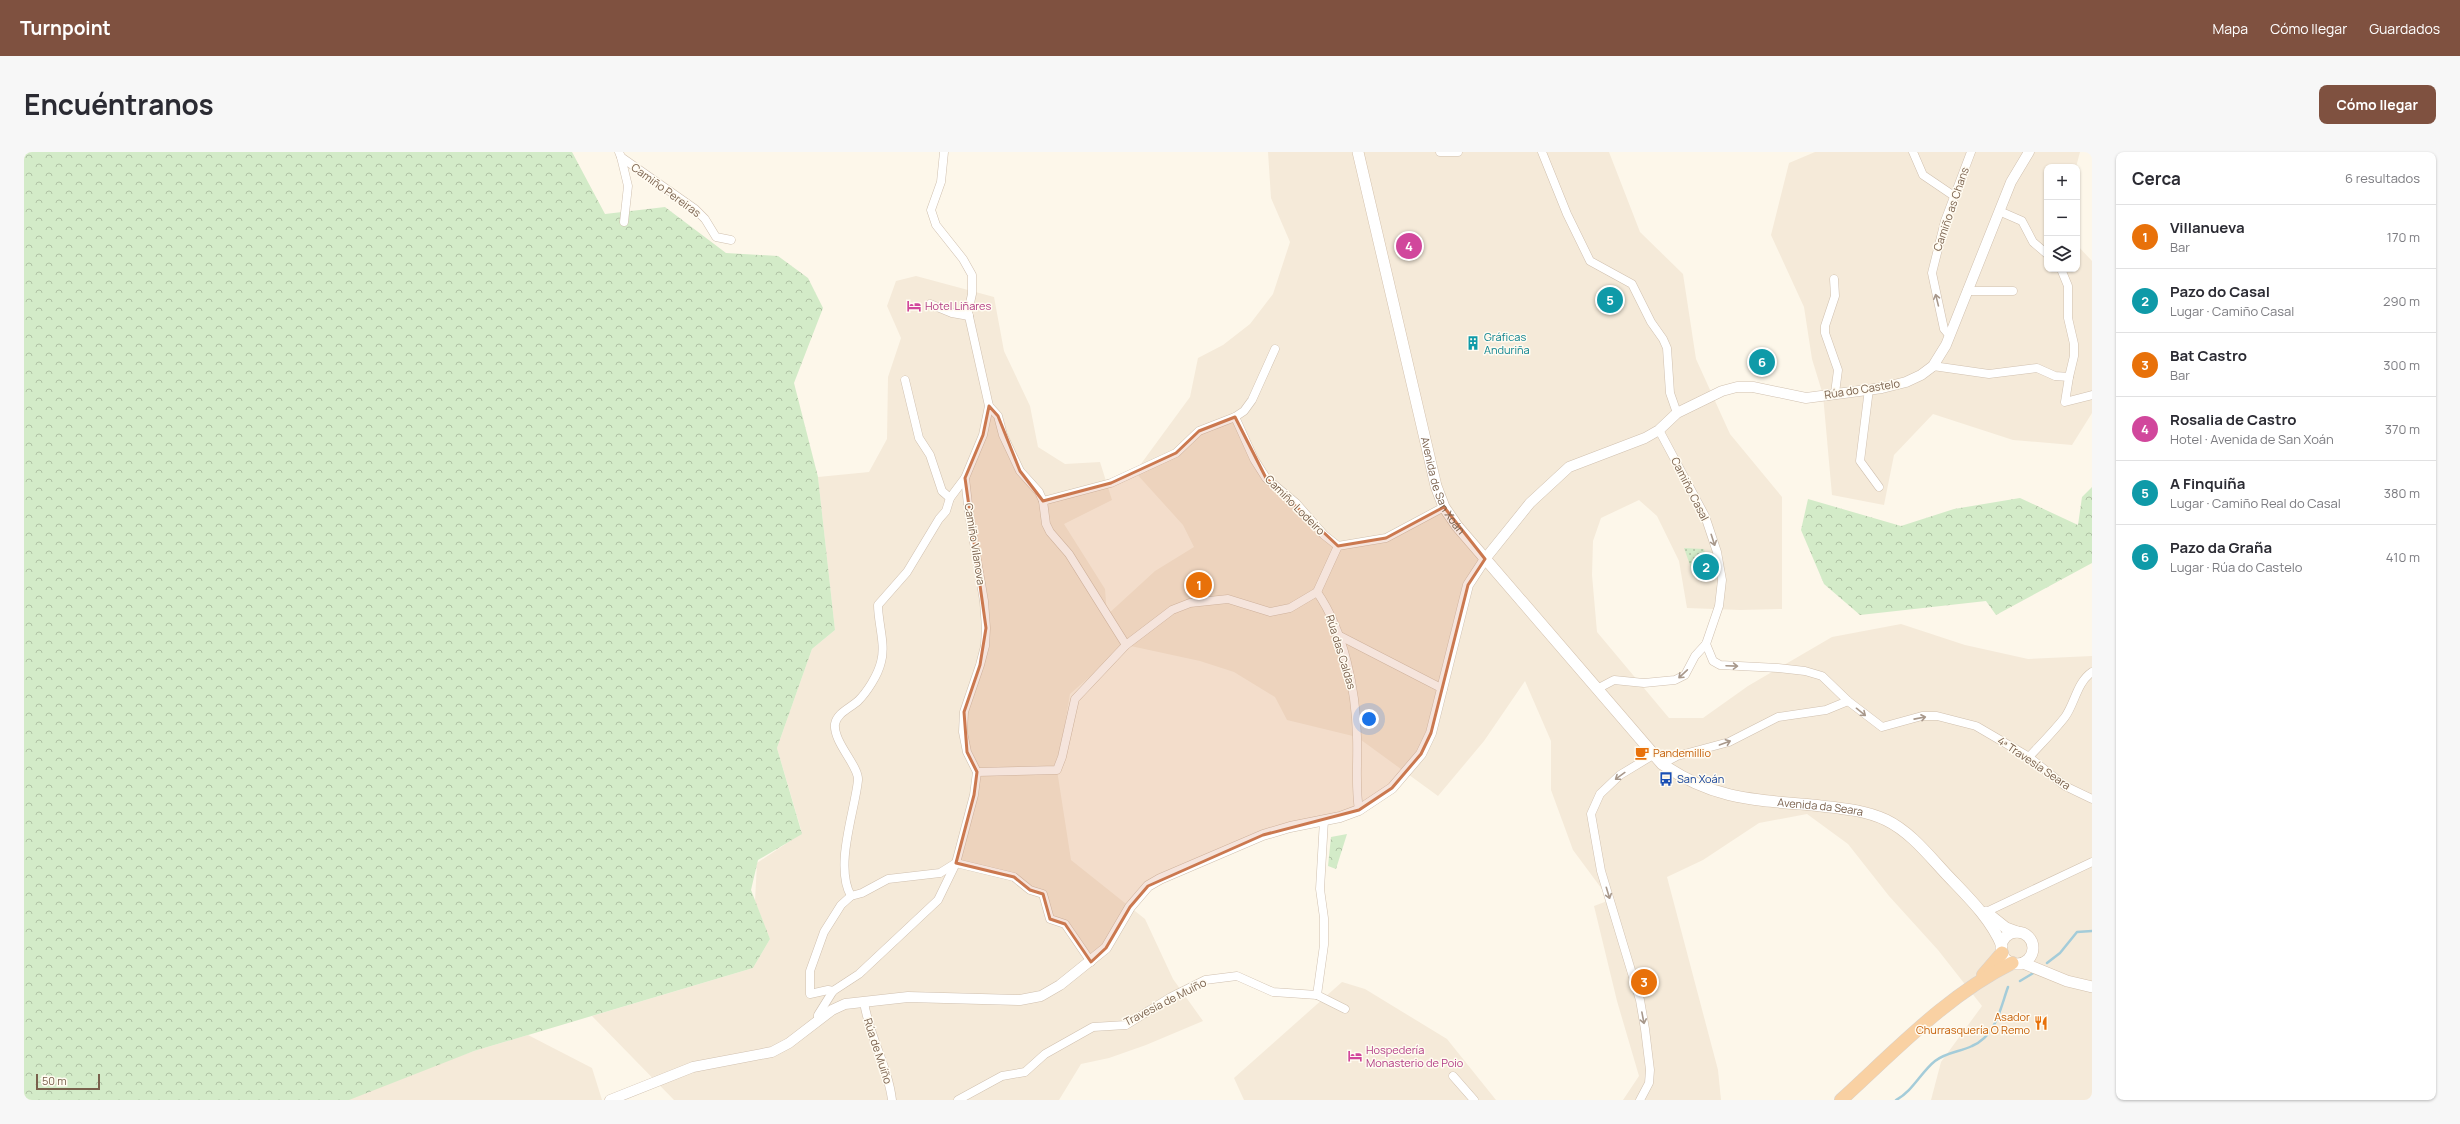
<!DOCTYPE html>
<html lang="es">
<meta charset="utf-8">
<style>
body{margin:0;font-family:Manrope,sans-serif;background:#f7f7f7;color:#2b2b33}
.controls{position:absolute;right:12px;top:12px;display:grid;overflow:hidden;border-radius:8px;box-shadow:0 1px 3px #0004}
.controls button{width:36px;height:36px;display:grid;place-items:center;padding:0;border:0;border-bottom:1px solid #e1e1e2;background:#fff;color:#2b2b33;font:20px sans-serif}
.scale{position:absolute;left:12px;bottom:10px;width:64px;box-sizing:border-box;padding-left:4px;border:2px solid #79604c;border-top:0;font-size:11px;line-height:14px;white-space:nowrap;color:#79604c;-webkit-text-stroke:3px #fffbf1;paint-order:stroke}
.you{position:absolute;left:1345px;top:567px;width:14px;height:14px;margin:-10px;border:3px solid #fff;border-radius:50%;background:#1a73e8;box-shadow:0 0 0 6px #1a73e833}
.badge{display:grid;place-items:center;width:26px;height:26px;border-radius:50%;background:#7f5140;color:#fff;font-size:13px;font-weight:700}
.pin{position:absolute;translate:-50% -50%;border:2px solid #fff;box-shadow:0 1px 4px #0006}
.list{margin:0;padding:0;list-style:none}
h2{display:flex;justify-content:space-between;align-items:center;height:52px;margin:0;padding:0 16px;font-size:17px}
h2 small{font-size:13px;font-weight:400;color:#7c7c81}
.list li{display:grid;grid-template-columns:26px 1fr auto;gap:12px;align-items:center;box-sizing:border-box;height:64px;padding:0 16px;border-top:1px solid #e1e1e2}
.list b{display:block;font-size:15px;white-space:nowrap}
.list p{margin:0;font-size:13px;white-space:nowrap;color:#7c7c81}
.list em{font-size:13px;font-style:normal;color:#7c7c81}
.icon{flex:none;width:22px;height:22px;fill:none;stroke:currentColor;stroke-width:2;stroke-linecap:round;stroke-linejoin:round}
.map{position:relative;flex:none;width:2068px;height:948px;overflow:hidden;border-radius:8px}
header{display:flex;align-items:center;gap:24px;box-sizing:border-box;height:56px;padding:0 20px;background:#7f5140;color:#fff}
header strong{font-size:19px}
nav{display:flex;gap:22px;margin-inline-start:auto;font-size:14px}
.intro{display:flex;align-items:center;justify-content:space-between;box-sizing:border-box;height:96px;padding:0 24px}
h1{margin:0;font-size:28px}
.button{padding:10px 18px;border-radius:8px;background:#7f5140;color:#fff;font-size:14px;font-weight:700}
main{display:flex;gap:24px;padding:0 24px}
aside{flex:1;background:#fff;border-radius:8px;box-shadow:0 1px 3px #0004}
.map>svg:first-child{display:block}
.residential{fill:#f5ead9}
.forest{fill:url(#forest-crowns)}
.garden{fill:url(#garden-dots)}
.lines{fill:none;stroke-linecap:round;stroke-linejoin:round}
.stream{stroke:#a4ccd9;stroke-width:2.5}
.minor-casing{stroke:#d0c0af;stroke-width:9}
.tertiary-casing{stroke:#d0c0af;stroke-width:11}
.secondary-casing{stroke:#d3c1ad;stroke-width:12}
.trunk-casing{stroke:#d9d2cd;stroke-width:14}
.minor{stroke:#fff;stroke-width:8}
.tertiary{stroke:#fff;stroke-width:10}
.secondary{stroke:#fff;stroke-width:11}
.trunk{stroke:#f9d1a3;stroke-width:13}
.oneway{stroke:#a8988b}
.marked{fill:#cb784f;fill-opacity:0.2;stroke:#cb784f;stroke-width:3;stroke-linejoin:round}
.labels{text-anchor:middle;stroke-width:3;stroke-linejoin:round;paint-order:stroke}
.street-label{font-size:11px;fill:#79604c;stroke:#fffbf1}
.hotel-label{font-size:11px;fill:#b23c85;stroke:#fffbf1;text-anchor:start}
.culture-label{font-size:11px;fill:#0d838f;stroke:#fffbf1;text-anchor:start}
.food-label{font-size:11px;fill:#c56008;stroke:#fffbf1;text-anchor:start}
.transit-label{font-size:11px;fill:#164399;stroke:#fffbf1;text-anchor:start}
</style>
<header>
<strong>Turnpoint</strong>
<nav><a>Mapa</a><a>Cómo llegar</a><a>Guardados</a></nav>
</header>
<div class="intro"><h1>Encuéntranos</h1><a class="button">Cómo llegar</a></div>
<main>
<div class="map">
<svg width="2068" height="948" viewBox="0 0 2068 948">
<defs>
<pattern id="forest-crowns" width="20" height="18" patternUnits="userSpaceOnUse"><rect width="20" height="18" fill="#d3ebc8"/><path d="M2 6a3 3 0 1 1 6 0M12 15a3 3 0 1 1 6 0" fill="none" stroke="#b0c2a5"/></pattern>
<pattern id="garden-dots" width="8" height="8" patternUnits="userSpaceOnUse"><rect width="8" height="8" fill="#d3ebc8"/><path d="M2 2h.1M6 6h.1" fill="none" stroke="#b0c2a5" stroke-width="1.8" stroke-linecap="round"/></pattern>
</defs>
<rect width="100%" height="100%" fill="#fdf7ea"/>
<!-- residential -->
<g class="residential">
<polygon points="1244,0 1585,0 1616,80 1659,122 1672,207 1706,282 1758,345 1758,457 1716,458 1663,456 1655,409 1633,364 1615,348 1577,366 1569,389 1568,423 1573,480 1645,566 1679,566 1724,534 1808,485 1877,472 1941,493 2004,507 2068,504 2068,948 1907,948 1917,910 1958,854 1914,798 1865,744 1824,692 1783,662 1735,671 1679,708 1643,725 1694,918 1697,948 1599,948 1615,924 1593,849 1570,754 1586,748 1549,698 1527,638 1527,589 1501,529 1460,589 1414,644 1333,585 1263,568 1251,545 1210,520 1176,509 1102,493 1046,542 1033,618 1047,708 1121,767 1149,827 1179,869 1122,893 1085,906 1057,912 1035,948 650,948 568,864 729,816 746,787 731,749 733,711 778,681 753,596 788,497 811,478 794,325 845,320 863,287 864,225 877,186 863,154 872,129 892,124 970,145 980,199 1006,254 1014,295 1041,312 1076,310 1088,348 1040,372 1081,437 1083,463 1131,419 1170,395 1159,373 1111,320 1166,245 1174,206 1199,193 1226,172 1249,142 1266,90 1247,46"/>
<polygon points="1791,0 2056,0 2052,15 2023,15 2023,117 2053,117 2053,93 2068,109 2068,261 2048,293 1989,288 1909,262 1870,303 1860,353 1808,343 1799,243 1788,207 1780,155 1747,83 1765,11"/>
<polygon points="1318,830 1341,837 1423,887 1472,948 1220,948 1210,926"/>
<polygon points="504,883 568,916 578,948 312,948 450,899"/>
</g>
<!-- forest -->
<g class="forest">
<polygon points="0,0 548,0 581,62 641,55 702,101 754,104 784,126 799,156 770,231 794,325 811,478 788,497 753,596 778,682 734,708 727,738 746,787 729,816 450,899 325,948 0,948"/>
<polygon points="2068,335 2068,411 1972,463 1962,449 1836,463 1800,432 1777,378 1784,347 1877,374 1930,357 1996,346 2054,373 2058,345"/>
<polygon points="1323,682 1312,717 1304,714 1307,685"/>
</g>
<!-- garden -->
<polygon class="garden" points="1660,396 1680,397 1683,410 1677,411 1677,415 1667,416"/>
<g class="lines">
<!-- stream -->
<g class="stream">
<polyline points="2023,811 2036,801 2053,780 2068,779"/>
<polyline points="1996,829 2011,820"/>
<path d="M1872,948C1889,939 1897,920 1911,909C1923,900 1936,900 1948,894C1972,884 1976,857 1984,835"/>
</g>
<defs>
<g id="minor">
<polyline points="595,0 597,5 671,57 681,67 692,85 707,88"/>
<polyline points="920,0 917,30 907,58 912,73 939,107 948,123 948,142 944,160 965,254 959,283 941,326 945,361 960,449 962,476 961,494 956,513 940,560 939,580 943,600 953,620"/>
<polyline points="1416,0 1434,0"/>
<polyline points="1518,0 1543,62 1566,109 1608,132 1627,170 1639,187 1643,196 1646,241 1653,261"/>
<polyline points="1889,0 1899,23 1930,44"/>
<polyline points="597,5 604,34 600,70"/>
<polyline points="1975,59 1998,69 2009,90 2023,102"/>
<polyline points="1810,127 1811,144 1801,174 1801,181 1814,218 1811,241"/>
<polyline points="1943,139 1989,139"/>
<polyline points="906,152 928,161 945,164"/>
<polyline points="1926,184 1920,177 1908,121 1921,69 1947,0"/>
<polyline points="1909,214 1965,222 2013,216 2031,224 2045,225 2050,204 2050,192 2044,166 2044,134 2037,117"/>
<polyline points="2045,225 2041,250 2068,243"/>
<polyline points="881,228 895,286 906,303 918,339 926,346"/>
<polyline points="1845,237 1836,309 1855,335"/>
<polyline points="965,254 974,264 979,283 996,319 1015,340 1019,349 1022,372 1026,380 1045,402 1102,493"/>
<polyline points="1211,265 1230,307 1242,326 1272,351 1300,383 1314,394"/>
<polyline points="1019,349 1087,331 1152,301 1175,279 1211,265 1220,259 1228,248 1251,197"/>
<path d="M1293,440C1320,479 1332,538 1333,585C1334,610 1331,634 1335,658"/>
<polyline points="1314,483 1419,537"/>
<polyline points="1682,492 1689,509 1696,513 1754,516 1781,519 1798,524 1824,549 1858,575 1898,564 1913,564 1952,574 2005,605 2041,634 2068,647"/>
<polyline points="1573,537 1590,528 1620,531 1651,528 1661,523 1671,504 1682,492 1695,454 1698,428 1693,400 1681,364 1635,278"/>
<path d="M2005,605C2017,592 2030,579 2041,565C2051,551 2053,530 2068,520"/>
<polyline points="1638,612 1653,604 1705,590 1754,565 1802,558 1824,549"/>
<polyline points="953,620 1033,618 1038,605 1051,547 1102,493 1148,458 1166,451 1204,447 1246,460 1266,456 1293,440 1314,394 1362,386 1420,355"/>
<path d="M827,744C810,714 831,659 834,628C835,614 809,590 811,572C813,561 826,556 834,549C843,540 854,523 857,510C862,493 854,471 854,453L883,420L915,367L922,359L926,346L941,326"/>
<polyline points="1962,760 2068,710"/>
<polyline points="809,839 804,838 786,842 786,819 800,780 817,753 827,744 838,741 864,727 916,721 932,711 990,725 1006,738 1019,742 1026,767 1041,772 1067,810"/>
<polyline points="1293,843 1300,793 1300,766 1296,737 1300,668"/>
<path d="M840,850C845,884 864,914 868,948"/>
<polyline points="794,868 794,863 809,839 835,822 914,748 932,711 950,643 953,620"/>
<polyline points="1429,924 1450,948"/>
<polyline points="934,948 978,924 1001,920 1021,902 1069,875 1102,873 1147,845 1181,828 1213,824 1249,840 1293,843 1321,857"/>
<polyline points="1616,948 1625,931 1626,918 1621,877 1616,848 1577,719 1567,662 1576,642 1596,623 1629,603"/>
</g>
<polyline id="tertiary" points="586,948 669,915 748,900 765,891 808,858 821,852 884,845 996,848 1017,844 1036,833 1082,796 1106,755 1124,734 1136,727 1239,683 1266,675 1316,665 1335,658 1368,636 1397,602 1407,581 1444,433 1461,407 1506,351 1545,315 1621,286 1635,278 1653,261 1698,239 1713,235 1729,235 1782,246 1858,236 1882,230 1897,223 1909,214 1922,193 1987,30 2005,0"/>
<g id="secondary">
<path id="s1" d="M1334,0L1412,334L1420,355L1433,374L1638,612C1689,647 1728,648 1788,653C1813,656 1839,657 1862,668C1887,680 1906,705 1925,725C1944,745 1967,767 1978,794"/>
<polyline points="1962,760 1982,776 1993,780"/>
<circle cx="1993" cy="796" r="16"/>
<polyline points="1999,811 2043,829 2068,835"/>
</g>
<g id="trunk">
<polyline points="1959,823 1978,801"/>
<path d="M1817,948C1871,899 1923,843 1988,811"/>
</g>
</defs>
<!-- minor casing -->
<use href="#minor" class="minor-casing"/>
<!-- tertiary casing -->
<use href="#tertiary" class="tertiary-casing"/>
<!-- secondary casing -->
<use href="#secondary" class="secondary-casing"/>
<!-- trunk casing -->
<use href="#trunk" class="trunk-casing"/>
<!-- minor -->
<use href="#minor" class="minor"/>
<!-- tertiary -->
<use href="#tertiary" class="tertiary"/>
<!-- secondary -->
<use href="#secondary" class="secondary"/>
<!-- trunk -->
<use href="#trunk" class="trunk"/>
</g>
<!-- one-way arrows -->
<defs><path id="oneway-shaft" d="M-6 0H5M1.5-3L5.5 0L1.5 3" fill="none" stroke-width="1.6" stroke-linecap="round" stroke-linejoin="round"/></defs>
<g class="oneway">
<use href="#oneway-shaft" transform="translate(1913 148) rotate(-104)"/>
<use href="#oneway-shaft" transform="translate(1689 388) rotate(72)"/>
<use href="#oneway-shaft" transform="translate(1708 514) rotate(2)"/>
<use href="#oneway-shaft" transform="translate(1659 522) rotate(137)"/>
<use href="#oneway-shaft" transform="translate(1837 560) rotate(39)"/>
<use href="#oneway-shaft" transform="translate(1896 566) rotate(-11)"/>
<use href="#oneway-shaft" transform="translate(1701 591) rotate(-20)"/>
<use href="#oneway-shaft" transform="translate(1596 624) rotate(144)"/>
<use href="#oneway-shaft" transform="translate(1584 741) rotate(73)"/>
<use href="#oneway-shaft" transform="translate(1619 866) rotate(79)"/>
</g>
<!-- marked area -->
<path class="marked" d="M965,254L974,264L996,319L1019,349L1087,331L1152,301L1175,279L1211,265L1242,326L1314,394L1362,386L1420,355L1461,407L1444,433L1407,581L1397,602L1368,636L1335,658L1239,683L1124,734L1106,755L1082,796L1067,810L1041,772L1026,767L1019,742L1006,738L990,725L932,711L950,643L953,620L943,600L940,560L956,513L962,476L941,326L959,283Z"/>
<!-- icons -->
<defs>
<symbol id="hotel-bare" viewBox="-9 -9 18 18"><path d="M-6-4.5h1.5V1H6V5H4.5V3h-9V5H-6ZM-4 0a1.8 1.8 0 1 1 3.6 0ZM.5 0V-2.5h3Q6-2.5 6 0Z" fill="#d1479c" stroke="#fffbf1" stroke-width="2.5" paint-order="stroke"/></symbol>
<symbol id="building-bare" viewBox="-9 -9 18 18"><path d="M-4-6H4V6H1V3H-1V6H-4ZM-2.5-4.3h1.7v1.8h-1.7ZM.8-4.3h1.7v1.8H.8ZM-2.5-1h1.7V.8h-1.7ZM.8-1h1.7V.8H.8Z" fill="#0f9aa8" stroke="#fffbf1" stroke-width="2.5" paint-order="stroke"/></symbol>
<symbol id="cafe-bare" viewBox="-9 -9 18 18"><path d="M-5.5-4.5H6V0H3Q3 3.5 0 3.5H-2.5Q-5.5 3.5-5.5 0ZM3-3.2v2h1.7v-2ZM-6 4.5H4V6H-6Z" fill="#e8710a" stroke="#fffbf1" stroke-width="2.5" paint-order="stroke"/></symbol>
<symbol id="bus-bare" viewBox="-9 -9 18 18"><path d="M-5-6H5V4H4V6H2V4H-2V6H-4V4H-5ZM-3.5-4V0h7V-4ZM-3.5 1.2v1.5H-2V1.2ZM2 1.2v1.5H3.5V1.2Z" fill="#1a4fb4" stroke="#fffbf1" stroke-width="2.5" paint-order="stroke"/></symbol>
<symbol id="restaurant-bare" viewBox="-9 -9 18 18"><path d="M-5-6h1v4h1v-4h1v4h1v-4h1v5L-1.5 .5V6h-2V.5L-5-1ZM5-6V6H3V1.5H1.5Q1.5-4 5-6Z" fill="#e8710a" stroke="#fffbf1" stroke-width="2.5" paint-order="stroke"/></symbol>
</defs>
<g fill-rule="evenodd">
<use href="#hotel-bare" x="880" y="144" width="20" height="20"/>
<use href="#building-bare" x="1439" y="181" width="20" height="20"/>
<use href="#cafe-bare" x="1608" y="591" width="20" height="20"/>
<use href="#bus-bare" x="1632" y="617" width="20" height="20"/>
<use href="#restaurant-bare" x="2007" y="861" width="20" height="20"/>
<use href="#hotel-bare" x="1321" y="894" width="20" height="20"/>
</g>
<g class="labels">
<!-- street labels -->
<g class="street-label">
<text transform="translate(642 38) rotate(36)" y="4">Camiño Pereiras</text>
<text transform="translate(1927 57) rotate(-71)" y="4">Camiño as Chans</text>
<text transform="translate(1838 237) rotate(-9)" y="4">Rúa do Castelo</text>
<text dy="4" stroke="none"><textPath href="#s1" startOffset="345">Avenida de San Xoán</textPath></text>
<text transform="translate(1666 337) rotate(63)" y="4">Camiño Casal</text>
<text transform="translate(1271 353) rotate(45)" y="4">Camiño Lodeiro</text>
<text transform="translate(951 392) rotate(81)" y="4">Camiño Vilanova</text>
<text transform="translate(1317 500) rotate(73)" y="4">Rúa das Caldas</text>
<text transform="translate(2010 611) rotate(34)" y="4">4ª Travesía Seara</text>
<text dy="4" stroke="none"><textPath href="#s1" startOffset="869">Avenida da Seara</textPath></text>
<text transform="translate(1141 850) rotate(-27)" y="4">Travesía de Muíño</text>
<text transform="translate(854 899) rotate(72)" y="4">Rúa de Muíño</text>
</g>
<!-- hotel labels -->
<g class="hotel-label">
<text x="901" y="158">Hotel Liñares</text>
<text x="1342" y="902">Hospedería<tspan x="1342" dy="13">Monasterio de Poio</tspan></text>
</g>
<!-- culture labels -->
<g class="culture-label">
<text x="1460" y="189">Gráficas<tspan x="1460" dy="13">Anduriña</tspan></text>
</g>
<!-- food labels -->
<g class="food-label">
<text x="1629" y="605">Pandemillio</text>
<text x="2006" y="869" text-anchor="end">Asador<tspan x="2006" dy="13">Churrasquería O Remo</tspan></text>
</g>
<!-- transit labels -->
<g class="transit-label">
<text x="1653" y="631">San Xoán</text>
</g>
</g>
</svg>
<div class="controls">
<button>+</button>
<button>−</button>
<button><svg class="icon" aria-label="layers" viewBox="0 0 24 24"><path d="M12 4l9 5-9 5-9-5zM3 14l9 5 9-5"/></svg></button>
</div>
<div class="scale">50 m</div>
<div class="you"></div>
<div class="pin badge" style="left:1175px;top:433px;background:#e8710a">1</div>
<div class="pin badge" style="left:1682px;top:415px;background:#0f9aa8">2</div>
<div class="pin badge" style="left:1620px;top:830px;background:#e8710a">3</div>
<div class="pin badge" style="left:1385px;top:94px;background:#d1479c">4</div>
<div class="pin badge" style="left:1586px;top:148px;background:#0f9aa8">5</div>
<div class="pin badge" style="left:1738px;top:210px;background:#0f9aa8">6</div>
</div>
<aside>
<h2>Cerca<small>6 resultados</small></h2>
<ul class="list">
<li><span class="badge" style="background:#e8710a">1</span><div><b>Villanueva</b><p>Bar</p></div><em>170 m</em></li>
<li><span class="badge" style="background:#0f9aa8">2</span><div><b>Pazo do Casal</b><p>Lugar · Camiño Casal</p></div><em>290 m</em></li>
<li><span class="badge" style="background:#e8710a">3</span><div><b>Bat Castro</b><p>Bar</p></div><em>300 m</em></li>
<li><span class="badge" style="background:#d1479c">4</span><div><b>Rosalia de Castro</b><p>Hotel · Avenida de San Xoán</p></div><em>370 m</em></li>
<li><span class="badge" style="background:#0f9aa8">5</span><div><b>A Finquiña</b><p>Lugar · Camiño Real do Casal</p></div><em>380 m</em></li>
<li><span class="badge" style="background:#0f9aa8">6</span><div><b>Pazo da Graña</b><p>Lugar · Rúa do Castelo</p></div><em>410 m</em></li>
</ul>
</aside>
</main>
